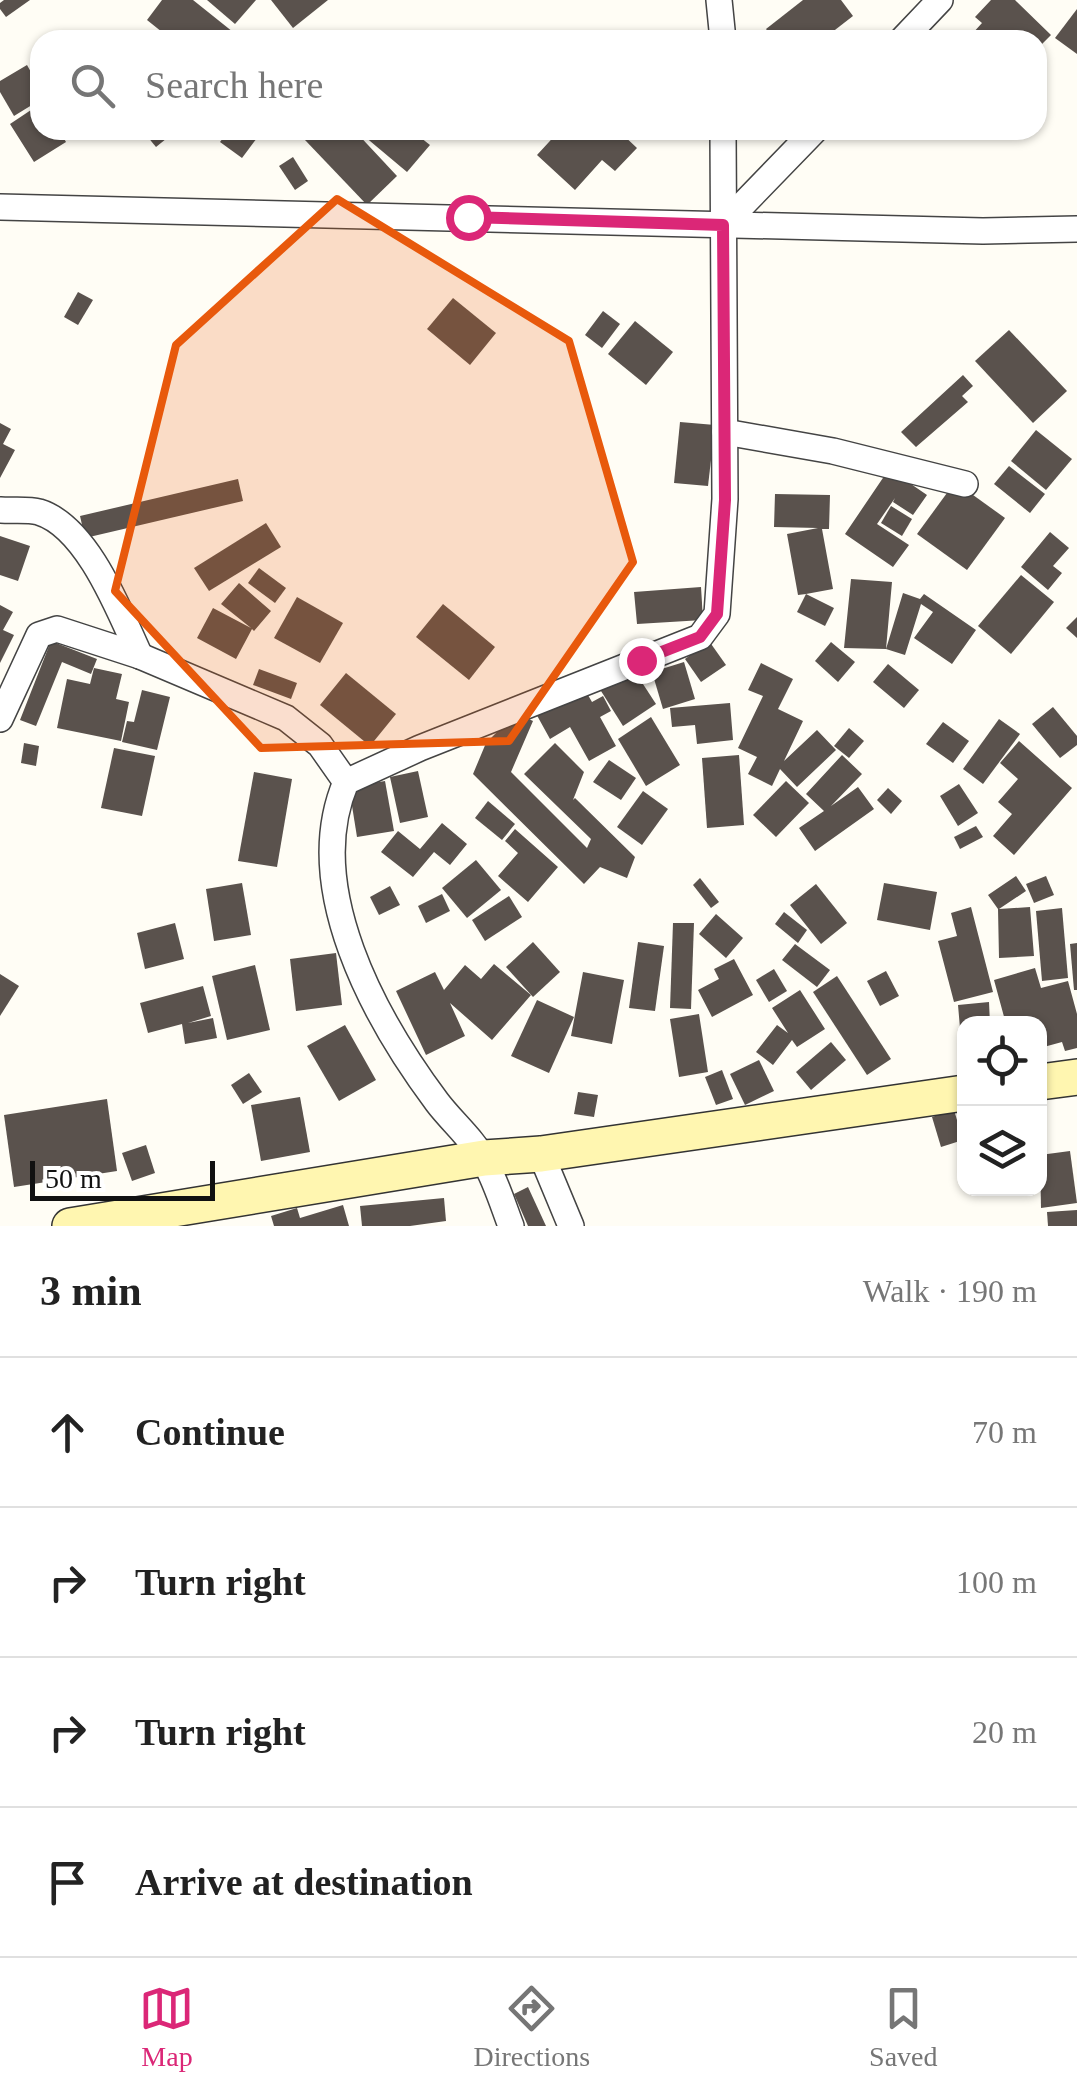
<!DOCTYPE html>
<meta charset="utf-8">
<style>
body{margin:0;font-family:Georgia,serif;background:#f6f6f6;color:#222}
.controls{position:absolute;right:30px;bottom:30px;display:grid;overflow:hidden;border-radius:20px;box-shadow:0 2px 8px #0004}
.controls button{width:90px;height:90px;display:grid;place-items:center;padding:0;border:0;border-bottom:2px solid #e0e0e0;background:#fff;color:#222;font:50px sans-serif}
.scale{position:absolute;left:30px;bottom:25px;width:185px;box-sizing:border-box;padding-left:10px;border:5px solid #111;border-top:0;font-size:28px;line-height:35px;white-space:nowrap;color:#111;-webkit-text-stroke:8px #fff;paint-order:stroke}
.stop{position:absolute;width:30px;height:30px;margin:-22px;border:8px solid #db2777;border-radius:50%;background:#fff}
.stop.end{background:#db2777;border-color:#fff;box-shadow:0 2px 10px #0008}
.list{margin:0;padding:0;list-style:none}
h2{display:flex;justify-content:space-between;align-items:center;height:130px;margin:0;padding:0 40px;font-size:42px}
h2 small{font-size:32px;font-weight:400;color:#767676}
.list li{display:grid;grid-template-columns:65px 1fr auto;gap:30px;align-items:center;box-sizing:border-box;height:150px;padding:0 40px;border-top:2px solid #e0e0e0}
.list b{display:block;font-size:38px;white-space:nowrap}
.list em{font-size:32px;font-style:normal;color:#767676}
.icon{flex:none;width:55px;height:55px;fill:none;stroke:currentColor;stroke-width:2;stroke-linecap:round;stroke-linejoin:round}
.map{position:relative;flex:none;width:1077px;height:1226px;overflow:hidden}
.search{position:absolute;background:#fff;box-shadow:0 2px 8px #0004;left:30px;right:30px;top:30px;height:110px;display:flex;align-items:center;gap:25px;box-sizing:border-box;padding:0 35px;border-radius:30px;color:#767676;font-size:38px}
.sheet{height:730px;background:#fff}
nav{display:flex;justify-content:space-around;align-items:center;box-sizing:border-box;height:140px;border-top:2px solid #e0e0e0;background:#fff;font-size:28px;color:#767676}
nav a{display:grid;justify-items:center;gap:5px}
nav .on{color:#db2777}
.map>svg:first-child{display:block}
.building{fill:#5a524d}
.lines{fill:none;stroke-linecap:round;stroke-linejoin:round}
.street-casing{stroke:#444;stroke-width:28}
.secondary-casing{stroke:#333;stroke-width:38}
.street{stroke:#fff;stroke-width:25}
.secondary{stroke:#fff6b0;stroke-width:35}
.route{stroke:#db2777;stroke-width:12}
.marked{fill:#e8590c;fill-opacity:0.2;stroke:#e8590c;stroke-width:8;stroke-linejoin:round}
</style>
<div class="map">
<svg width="1077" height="1226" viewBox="0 0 1077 1226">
<rect width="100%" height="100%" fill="#fffdf5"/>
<!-- building -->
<g class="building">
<polygon points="4,0 30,0 6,17 0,9 0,3"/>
<polygon points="162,0 193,0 243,40 172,40 147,20"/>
<polygon points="207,0 256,0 235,24"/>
<polygon points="271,0 328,0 293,28"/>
<polygon points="803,0 841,0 853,16 822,40 774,40 766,29"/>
<polygon points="991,0 1015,0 1051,35 1037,49 1037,40 979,40 972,34 982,23 975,17"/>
<polygon points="1077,9 1077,54 1055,38"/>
<polygon points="27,65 40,88 40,100 14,116 0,92 0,81"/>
<polygon points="40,104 40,130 59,130 66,142 34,162 10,124"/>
<polygon points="142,130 177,130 156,147"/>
<polygon points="229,130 263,130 242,158 220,142"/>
<polygon points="315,130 354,130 397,176 367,205 305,140"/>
<polygon points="369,130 411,130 430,145 407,172 364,136"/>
<polygon points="560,130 623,130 621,133 637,148 615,171 602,160 575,190 537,155"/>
<polygon points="293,157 308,181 295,190 279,166"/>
<polygon points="78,292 93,300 78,325 64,317"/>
<polygon points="453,298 496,333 470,365 427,329"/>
<polygon points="603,311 620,324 602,348 585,335"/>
<polygon points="635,321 673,352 646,385 608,354"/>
<polygon points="1009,330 1067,391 1033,423 975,361"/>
<polygon points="963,375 973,386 962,396 968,402 916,447 901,432"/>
<polygon points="680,422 715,425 708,486 674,483"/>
<polygon points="0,423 11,429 3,444 15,450 0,478"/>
<polygon points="1036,430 1072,459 1046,490 1011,461"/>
<polygon points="1009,466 1045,494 1030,513 994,484"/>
<polygon points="889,469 927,495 913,515 893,502 895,498 877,524 909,545 893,567 845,534"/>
<polygon points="238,479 243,501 85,538 80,516"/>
<polygon points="955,482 1005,518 967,570 917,534"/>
<polygon points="775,494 830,495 829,529 822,529 833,589 806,594 834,608 825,626 797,612 806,594 798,595 787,534 818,528 774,527"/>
<polygon points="891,506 912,519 902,536 881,523"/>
<polygon points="266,523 281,547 209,591 194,568"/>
<polygon points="1050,532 1069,548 1053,566 1062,573 1048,590 1021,567"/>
<polygon points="0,536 30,546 18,581 0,575"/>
<polygon points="259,568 286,588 275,603 248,583"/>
<polygon points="1021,575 1054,602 1011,654 978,626"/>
<polygon points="851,579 892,582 886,649 903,593 920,599 924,594 976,630 952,664 914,638 933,612 921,604 905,655 886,649 844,648"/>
<polygon points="239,583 271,611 254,631 252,629 236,659 197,638 213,608 251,628 221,604"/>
<polygon points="701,587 703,620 637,624 634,592"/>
<polygon points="297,597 343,623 320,663 274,638"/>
<polygon points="443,604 495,647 469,680 416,637"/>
<polygon points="0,605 13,612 3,630 14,635 0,663"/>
<polygon points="1077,617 1077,638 1066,628"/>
<polygon points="51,641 97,659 91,674 62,662 36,726 20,720"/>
<polygon points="709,641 726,665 701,682 685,659"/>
<polygon points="831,642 855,662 838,682 815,661"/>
<polygon points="628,661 656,704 623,726 596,683"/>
<polygon points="684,662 695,699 663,709 652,672"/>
<polygon points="761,663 793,679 778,709 803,721 784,761 817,730 836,750 797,787 780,769 772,786 748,774 757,757 738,748 763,696 748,690"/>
<polygon points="888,664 919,690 904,708 873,682"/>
<polygon points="94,668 122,674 116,699 129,702 121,741 57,728 67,679 90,684"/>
<polygon points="259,669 297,683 291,699 253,685"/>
<polygon points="346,673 396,714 370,746 320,705"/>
<polygon points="581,683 592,702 603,696 611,711 600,717 616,746 589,761 570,727 550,739 534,710"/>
<polygon points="142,690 170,697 157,750 122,742 127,721 134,722"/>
<polygon points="730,703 733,740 697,744 695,725 672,727 670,708"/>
<polygon points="1053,707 1077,736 1077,745 1060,758 1032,724"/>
<polygon points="516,713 533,721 511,772 587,848 591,839 524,774 555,743 584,772 573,800 575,798 635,857 627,878 600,867 584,884 473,774 486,743"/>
<polygon points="651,717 680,765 646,786 618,739"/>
<polygon points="999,719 1020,734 983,784 963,769"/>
<polygon points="943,722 969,741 953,763 926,744"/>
<polygon points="849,728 864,741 849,758 834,746"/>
<polygon points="1019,741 1072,788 1014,855 993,836 1012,814 998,802 1018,779 1000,763"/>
<polygon points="24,743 39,746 36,766 21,763"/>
<polygon points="114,748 155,756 142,816 101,808"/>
<polygon points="739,755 744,825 707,828 702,758"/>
<polygon points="842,755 862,774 831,806 858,787 874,809 815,851 799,828 824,811 806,794"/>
<polygon points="609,760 636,778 621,800 593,782"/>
<polygon points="418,771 428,817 400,823 390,777"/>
<polygon points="254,772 292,779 277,867 238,861"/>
<polygon points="385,781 394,831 357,837 349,787"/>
<polygon points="786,781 809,803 776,837 753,815"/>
<polygon points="959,784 978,813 958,826 940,796"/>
<polygon points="888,788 902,801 891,814 877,800"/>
<polygon points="643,791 668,809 642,845 617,827"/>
<polygon points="488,801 515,824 502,840 475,818"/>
<polygon points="442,823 467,844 450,865 434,852 413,877 381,852 398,831 420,849"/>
<polygon points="976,826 983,837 960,849 954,837"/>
<polygon points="515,829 558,867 528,902 498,876 518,853 505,841"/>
<polygon points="476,860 501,890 467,918 442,888"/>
<polygon points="1016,876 1026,891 999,909 1030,907 1034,956 999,958 998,909 988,895"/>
<polygon points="1046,876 1054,895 1034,903 1026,884"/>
<polygon points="700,878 719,902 711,908 693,885"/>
<polygon points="242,883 251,935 214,941 206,889"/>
<polygon points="884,883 937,892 930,930 877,920"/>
<polygon points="816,884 847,923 821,944 790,905"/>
<polygon points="390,886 400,905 379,915 370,897"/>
<polygon points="442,894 450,911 426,923 418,906"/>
<polygon points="509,896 522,917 485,941 472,920"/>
<polygon points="971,907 993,992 954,1002 938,941 957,936 951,913"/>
<polygon points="1062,908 1068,978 1042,981 1036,911"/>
<polygon points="784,912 807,930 798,943 775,924"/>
<polygon points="716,914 743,938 726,958 699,934"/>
<polygon points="175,923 184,959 145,969 137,933"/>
<polygon points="673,923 694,923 691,1009 670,1008"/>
<polygon points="533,942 560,972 533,997 506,967"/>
<polygon points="638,942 664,946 655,1011 629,1008"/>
<polygon points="1077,943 1077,990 1074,990 1070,944"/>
<polygon points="795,944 830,970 817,987 782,960"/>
<polygon points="336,953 342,1005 296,1011 290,959"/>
<polygon points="734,959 753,995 712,1017 698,990 719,979 714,969"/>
<polygon points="494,964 531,995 492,1040 450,1003 465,1036 426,1055 396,991 435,972 444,990 465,965 481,979"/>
<polygon points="255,965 270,1030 227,1040 212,976"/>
<polygon points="1035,968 1041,988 1068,981 1077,1014 1077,1048 1065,1051 1062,1042 1040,1048 1040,1024 1006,1024 994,980"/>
<polygon points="774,969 787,991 769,1002 756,980"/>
<polygon points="886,971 899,996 880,1006 867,981"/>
<polygon points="583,972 624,980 612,1044 571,1036"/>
<polygon points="0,974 19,986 0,1016"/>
<polygon points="837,976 891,1059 867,1075 813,992"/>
<polygon points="203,986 211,1016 188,1023 213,1018 217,1038 185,1044 182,1024 148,1033 140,1003"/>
<polygon points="800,990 825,1029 797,1047 792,1040 773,1065 756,1052 777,1025 788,1033 772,1008"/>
<polygon points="537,1000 574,1017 549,1073 511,1056"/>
<polygon points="989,1002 990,1024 964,1024 964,1051 962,1051 958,1005"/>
<polygon points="699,1014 708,1072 679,1077 670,1019"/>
<polygon points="345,1025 376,1080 339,1101 307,1046"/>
<polygon points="831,1042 846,1060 811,1090 796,1072"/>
<polygon points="759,1060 774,1091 745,1105 730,1074"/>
<polygon points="722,1070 733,1099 716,1105 705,1077"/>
<polygon points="249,1073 262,1092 243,1104 231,1085"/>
<polygon points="578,1092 598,1095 594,1117 574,1114"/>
<polygon points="300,1097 310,1152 261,1161 251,1105"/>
<polygon points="107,1099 117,1171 14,1187 4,1115"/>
<polygon points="954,1110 963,1140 941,1147 932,1117"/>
<polygon points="146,1145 155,1173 132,1181 122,1153"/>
<polygon points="1070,1151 1077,1203 1041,1208 1040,1155"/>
<polygon points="528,1187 546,1226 528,1226 514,1194"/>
<polygon points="444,1198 446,1221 410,1226 362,1226 360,1206"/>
<polygon points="343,1205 349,1226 274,1226 271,1216 297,1208 300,1218"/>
<polygon points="1077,1210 1077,1226 1048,1226 1047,1212"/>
</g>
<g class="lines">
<defs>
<g id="street">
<polyline points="719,0 723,40"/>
<polyline points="902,40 940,0"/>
<polyline points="0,207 983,231 1077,229"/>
<polyline points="723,225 815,130"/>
<polyline points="725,432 833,451 965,484"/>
<path d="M0,510C12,511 28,509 39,512C88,527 120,613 140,656"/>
<polyline points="0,719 39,635 57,629 140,656 286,718 320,745 346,782"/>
<polyline points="541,1154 571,1226"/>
<path d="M511,1226C503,1205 496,1182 485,1162C474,1140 452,1122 437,1102C375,1019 301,887 346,782L420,748L700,637L717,614L725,499L723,130"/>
</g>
<g id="secondary">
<polyline points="1040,1082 1077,1077"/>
<polyline points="70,1226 484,1158 541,1154 964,1093"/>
</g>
</defs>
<!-- street casing -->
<use href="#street" class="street-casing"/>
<!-- secondary casing -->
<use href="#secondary" class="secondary-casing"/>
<!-- street -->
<use href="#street" class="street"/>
<!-- secondary -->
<use href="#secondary" class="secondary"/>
</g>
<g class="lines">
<!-- route -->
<polyline class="route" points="468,217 723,225 725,500 717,614 700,637 641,660"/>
</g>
<!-- marked area -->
<path class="marked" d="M337,199L569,341L633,562L509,741L261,748L115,591L176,345Z"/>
</svg>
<div class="controls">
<button><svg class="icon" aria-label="locate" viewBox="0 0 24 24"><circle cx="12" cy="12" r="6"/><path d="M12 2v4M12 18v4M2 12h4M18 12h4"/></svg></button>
<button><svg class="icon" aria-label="layers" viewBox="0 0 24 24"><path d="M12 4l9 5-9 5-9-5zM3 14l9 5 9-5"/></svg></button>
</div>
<div class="scale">50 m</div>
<div class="stop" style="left:468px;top:217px"></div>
<div class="stop end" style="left:641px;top:660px"></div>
<div class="search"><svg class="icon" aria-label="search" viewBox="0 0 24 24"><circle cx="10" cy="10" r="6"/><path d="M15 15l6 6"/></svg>Search here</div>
</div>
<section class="sheet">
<h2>3 min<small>Walk · 190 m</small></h2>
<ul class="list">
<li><svg class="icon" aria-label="ahead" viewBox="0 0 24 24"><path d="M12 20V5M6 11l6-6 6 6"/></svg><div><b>Continue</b></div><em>70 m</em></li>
<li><svg class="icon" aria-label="right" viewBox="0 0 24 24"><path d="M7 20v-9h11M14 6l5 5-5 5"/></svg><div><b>Turn right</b></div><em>100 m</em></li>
<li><svg class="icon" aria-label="right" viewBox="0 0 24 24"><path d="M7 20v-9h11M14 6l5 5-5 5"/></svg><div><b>Turn right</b></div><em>20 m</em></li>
<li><svg class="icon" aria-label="arrive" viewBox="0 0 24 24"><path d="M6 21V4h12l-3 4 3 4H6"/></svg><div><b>Arrive at destination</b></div></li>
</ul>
</section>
<nav>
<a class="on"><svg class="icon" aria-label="map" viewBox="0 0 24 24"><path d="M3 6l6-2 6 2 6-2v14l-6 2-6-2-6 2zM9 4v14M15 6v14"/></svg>Map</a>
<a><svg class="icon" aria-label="directions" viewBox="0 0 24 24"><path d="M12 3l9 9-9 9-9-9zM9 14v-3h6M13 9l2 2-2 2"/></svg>Directions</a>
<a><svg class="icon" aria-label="saved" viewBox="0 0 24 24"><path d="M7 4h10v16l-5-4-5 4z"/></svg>Saved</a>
</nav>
